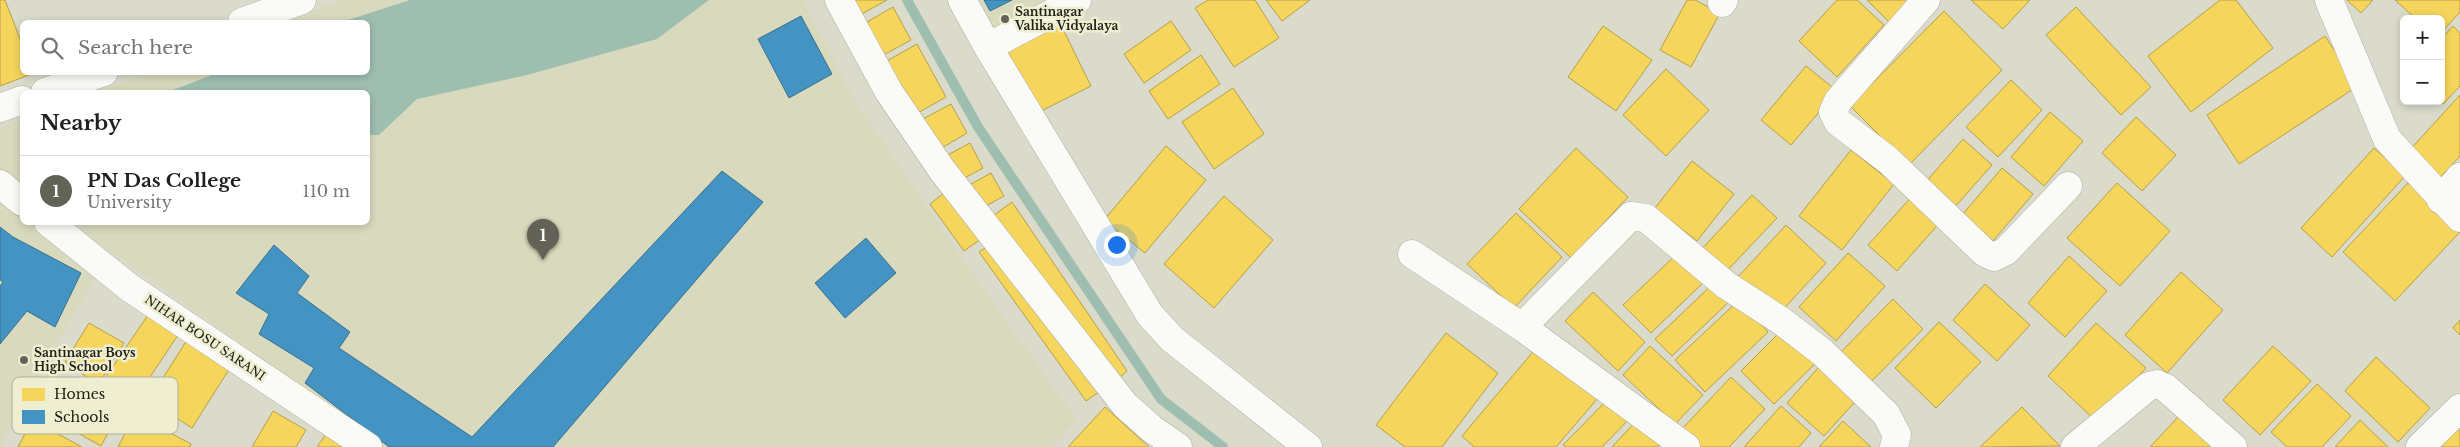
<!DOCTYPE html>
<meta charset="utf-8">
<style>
body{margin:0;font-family:"Libre Baskerville",serif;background:#f6f6f6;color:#202124}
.controls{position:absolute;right:15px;top:15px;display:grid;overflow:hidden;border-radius:8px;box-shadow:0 2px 8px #0003}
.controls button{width:45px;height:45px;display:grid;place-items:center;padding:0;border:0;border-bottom:1px solid #e0e0e0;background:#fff;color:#202124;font:25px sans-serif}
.you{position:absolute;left:1116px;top:244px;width:18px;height:18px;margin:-12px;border:4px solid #fff;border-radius:50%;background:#1a73e8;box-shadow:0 0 0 8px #1a73e833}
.badge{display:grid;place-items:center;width:32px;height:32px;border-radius:50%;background:#636256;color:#fff;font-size:16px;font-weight:700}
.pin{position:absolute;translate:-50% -41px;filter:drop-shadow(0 1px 2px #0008)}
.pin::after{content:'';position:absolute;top:26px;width:18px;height:15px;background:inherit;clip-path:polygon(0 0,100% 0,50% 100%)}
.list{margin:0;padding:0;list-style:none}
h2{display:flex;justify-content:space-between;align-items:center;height:65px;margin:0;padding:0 20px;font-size:21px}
h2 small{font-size:16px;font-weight:400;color:#757577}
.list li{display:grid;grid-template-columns:32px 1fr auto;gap:15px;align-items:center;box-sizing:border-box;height:70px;padding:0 20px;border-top:1px solid #e0e0e0}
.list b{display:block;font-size:19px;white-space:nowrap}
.list p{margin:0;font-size:16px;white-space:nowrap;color:#757577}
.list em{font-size:16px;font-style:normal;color:#757577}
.icon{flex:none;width:28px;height:28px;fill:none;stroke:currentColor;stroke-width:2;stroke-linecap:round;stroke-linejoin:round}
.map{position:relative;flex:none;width:2460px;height:447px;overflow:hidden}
.search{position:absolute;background:#fff;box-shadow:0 2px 8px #0003;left:20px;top:20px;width:350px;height:55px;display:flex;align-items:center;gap:12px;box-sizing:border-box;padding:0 18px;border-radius:8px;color:#757577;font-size:19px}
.panel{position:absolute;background:#fff;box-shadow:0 2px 8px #0003;left:20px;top:90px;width:350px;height:135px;border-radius:8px}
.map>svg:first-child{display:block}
.built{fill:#d9d9be}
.water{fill:#9ebeb0}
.homes{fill:#f6d55c;stroke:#b69f47}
.schools{fill:#4393c3;stroke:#39718f}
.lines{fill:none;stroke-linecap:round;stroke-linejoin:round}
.stream{stroke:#9ebeb0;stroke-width:10}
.minor-casing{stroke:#aeaea2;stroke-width:29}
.tertiary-casing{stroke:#aeaea2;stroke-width:29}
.minor{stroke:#fafaf7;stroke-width:28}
.tertiary{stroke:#fafaf7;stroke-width:28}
.poi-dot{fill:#636256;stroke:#efeed1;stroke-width:2}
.labels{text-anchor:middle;stroke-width:5;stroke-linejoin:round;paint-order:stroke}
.poi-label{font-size:12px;font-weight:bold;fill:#222117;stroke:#efeed1;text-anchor:start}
.street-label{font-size:12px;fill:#222117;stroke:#efeed1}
.key{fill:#efeed1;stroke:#b2b099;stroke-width:1}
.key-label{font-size:14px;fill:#222117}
</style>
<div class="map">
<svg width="2460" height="447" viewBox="0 0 2460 447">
<rect width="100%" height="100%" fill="#dbdbcb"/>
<!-- built -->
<g class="built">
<polygon points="341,0 803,0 851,95 989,297 1077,420 1052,447 382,447 200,314 70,223 368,222 368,92 94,92 147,73 368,72 368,22 281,22"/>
<polygon points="974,0 1059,0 993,37"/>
<polygon points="22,119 22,189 0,171 0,128"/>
<polygon points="0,197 22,215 22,222 32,223 97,273 0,447"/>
</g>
<!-- water -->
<polygon class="water" points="410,0 709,0 657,39 527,75 417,99 379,135 368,135 368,92 168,92 217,73 368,72 368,22 342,22"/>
<!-- homes -->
<g class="homes">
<polygon points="0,0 5,0 22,44 22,72 34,73 0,86"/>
<polygon points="851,0 887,0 860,15"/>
<polygon points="1208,0 1255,0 1279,38 1234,67 1195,8"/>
<polygon points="1266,0 1310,0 1282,21"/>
<polygon points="1687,0 1695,0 1720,13 1691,67 1660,50"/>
<polygon points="1837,0 1857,0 1884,25 1837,77 1799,41"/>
<polygon points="1867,0 1920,0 1894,27"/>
<polygon points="1971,0 2030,0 2003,29"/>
<polygon points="2220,0 2236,0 2273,48 2191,112 2148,56"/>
<polygon points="2347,0 2373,0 2361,13"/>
<polygon points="2395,0 2460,0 2460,12 2441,33 2441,19 2416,19"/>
<polygon points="893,7 911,40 878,58 860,26"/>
<polygon points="2076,7 2151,87 2121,115 2046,35"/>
<polygon points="1944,11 2002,70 1909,165 1850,106"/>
<polygon points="1171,21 1191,50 1144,83 1124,54"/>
<polygon points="1060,23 1091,86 1037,113 1006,49"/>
<polygon points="1603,26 1652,60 1616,111 1568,77"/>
<polygon points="2453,26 2460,33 2460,86 2443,104 2440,101 2441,39"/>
<polygon points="2325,36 2358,86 2239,164 2207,115"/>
<polygon points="917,44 946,97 912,116 883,63"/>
<polygon points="1201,55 1220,84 1168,119 1149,91"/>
<polygon points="1806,66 1837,91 1791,145 1761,120"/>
<polygon points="1666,69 1709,110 1666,156 1623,115"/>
<polygon points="2011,80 2042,110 1998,157 1966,127"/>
<polygon points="1233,88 1264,134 1214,169 1182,122"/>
<polygon points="2460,95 2460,156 2436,182 2406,154"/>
<polygon points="951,104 967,133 935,152 919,121"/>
<polygon points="2050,112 2083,141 2044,186 2011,157"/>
<polygon points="2136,117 2176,155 2142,191 2102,153"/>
<polygon points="1963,139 1992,165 1953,209 1924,184"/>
<polygon points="970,143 983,168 957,182 944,157"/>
<polygon points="1166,146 1206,180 1145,253 1104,220"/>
<polygon points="1576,148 1628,197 1571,258 1519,209"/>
<polygon points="2374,148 2405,176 2332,257 2301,228"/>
<polygon points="1851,150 1894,184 1842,250 1799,216"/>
<polygon points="1692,161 1734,194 1697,241 1655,208"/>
<polygon points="2002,168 2033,194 1993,241 1962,215"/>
<polygon points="991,173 1004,196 977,211 964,188"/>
<polygon points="2117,183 2170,231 2120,286 2067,238"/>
<polygon points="2408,183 2460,232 2395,301 2343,252"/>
<polygon points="953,186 988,234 964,251 930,204"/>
<polygon points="1914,194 1943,219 1897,271 1868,245"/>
<polygon points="1752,195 1777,218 1723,275 1699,252"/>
<polygon points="1224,196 1273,240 1214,308 1164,264"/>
<polygon points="1012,202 1127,371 1112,384 990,218"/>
<polygon points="1516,213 1562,257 1514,308 1467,264"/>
<polygon points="1786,225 1826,263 1777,316 1737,278"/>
<polygon points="996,241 1103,389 1086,401 979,252"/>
<polygon points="1680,251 1709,277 1651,333 1623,305"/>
<polygon points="1848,253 1885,286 1836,341 1799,307"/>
<polygon points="2069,256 2107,291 2065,337 2028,303"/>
<polygon points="2181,272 2223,310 2167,373 2125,335"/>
<polygon points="1715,282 1732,299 1672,356 1655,339"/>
<polygon points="1985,284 2030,325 1997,361 1953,320"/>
<polygon points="1593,292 1645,342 1618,371 1565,321"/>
<polygon points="1893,299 1923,329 1864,389 1834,359"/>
<polygon points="1739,300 1768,332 1705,392 1675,360"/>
<polygon points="148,315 178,335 132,404 101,384"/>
<polygon points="2460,320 2460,335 2453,328"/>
<polygon points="1939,322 1981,362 1936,408 1895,368"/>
<polygon points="89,323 124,343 98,385 65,362"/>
<polygon points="2096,323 2146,368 2097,422 2048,376"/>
<polygon points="1787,325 1820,359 1774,404 1741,371"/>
<polygon points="1446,333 1498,373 1442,447 1405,447 1376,425"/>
<polygon points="187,340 230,368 192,428 149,400"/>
<polygon points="1650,346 1703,395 1675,424 1623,375"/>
<polygon points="2273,346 2311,381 2260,435 2223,400"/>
<polygon points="1537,347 1598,398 1556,447 1474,447 1462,436"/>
<polygon points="2376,357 2430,408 2398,442 2345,391"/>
<polygon points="1825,360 1862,394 1824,436 1787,403"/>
<polygon points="1731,377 1765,409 1729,447 1697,447 1680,431"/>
<polygon points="2317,384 2351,416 2322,447 2287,447 2271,432"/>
<polygon points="62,385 118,415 101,446 46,415"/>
<polygon points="1611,396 1635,413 1602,447 1566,447 1563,445"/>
<polygon points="1781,406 1811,433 1799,447 1744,447"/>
<polygon points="1105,407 1149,447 1068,447"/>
<polygon points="2022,407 2060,446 1981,447 1980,447"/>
<polygon points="273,411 306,430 296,447 252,447"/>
<polygon points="135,414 191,444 190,447 118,447"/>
<polygon points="2179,416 2212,447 2150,447"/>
<polygon points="1638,419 1663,441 1657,447 1612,447"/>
<polygon points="32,420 82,447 18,447"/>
<polygon points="2360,420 2388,447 2335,447"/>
<polygon points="1843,421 1871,447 1819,447"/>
<polygon points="2453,424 2460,431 2460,447 2431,447"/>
<polygon points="328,431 350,447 317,447"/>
</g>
<!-- schools -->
<g class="schools">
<polygon points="984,0 1012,0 990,11"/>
<polygon points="801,16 832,74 789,98 758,39"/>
<polygon points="722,171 763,202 553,447 389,447 305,383 314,368 259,334 269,314 236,293 274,245 309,276 297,293 350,332 339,348 472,437"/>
<polygon points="0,227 13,237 81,273 55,327 27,311 0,344 0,286 3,282 0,280"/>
<polygon points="866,238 896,273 845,318 815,283"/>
</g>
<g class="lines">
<!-- stream -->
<polyline class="stream" points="907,0 978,127 1161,399 1223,447"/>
<defs>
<g id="minor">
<polyline points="839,0 889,92 942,170 1125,405 1152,429 1178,447"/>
<polyline points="962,0 988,47 1150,315 1172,339 1308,447"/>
<polyline points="1926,0 1838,101 1833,112 1838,122 1888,160 1985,253 1994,257 2006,251 2068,186"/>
<polyline points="2329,0 2387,139 2460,218"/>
<polyline points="1722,3 1724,0"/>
<polyline points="988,47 1077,0"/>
<polyline points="0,184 22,202"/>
<polyline points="2441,200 2460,177"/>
<polyline points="48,222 130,288 368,447"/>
<polyline points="1412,254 1522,327 1686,447"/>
<polyline points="1522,327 1631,216 1646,218 1726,285 1780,320 1822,352 1886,414 1897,435 1894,447"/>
<polyline points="2075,447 2149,386 2157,384 2166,388 2233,447"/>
<polyline points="2420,447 2460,408"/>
</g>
<g id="tertiary">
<polyline points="242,22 302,0"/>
<polyline points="45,92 104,72"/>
<polyline points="0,108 22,100"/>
</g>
</defs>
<!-- minor casing -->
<use href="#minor" class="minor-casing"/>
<!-- tertiary casing -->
<use href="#tertiary" class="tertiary-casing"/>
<!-- minor -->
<use href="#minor" class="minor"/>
<!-- tertiary -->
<use href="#tertiary" class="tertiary"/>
</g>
<!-- markers -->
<g class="poi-dot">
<circle cx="1005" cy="19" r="5"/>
<circle cx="24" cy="360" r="5"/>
</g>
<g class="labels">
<!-- poi labels -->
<g class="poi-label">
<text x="1015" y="16">Santinagar<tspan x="1015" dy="14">Valika Vidyalaya</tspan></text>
<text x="34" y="357">Santinagar Boys<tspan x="34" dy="14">High School</tspan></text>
</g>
<!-- street labels -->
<g class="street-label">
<text transform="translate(205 338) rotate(34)" y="4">NIHAR BOSU SARANI</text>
</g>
</g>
<!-- legend -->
<rect x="12" y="377" width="166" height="57" rx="8" class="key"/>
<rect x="22" y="388" width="23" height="13" fill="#f6d55c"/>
<rect x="22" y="410" width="23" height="14" fill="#4393c3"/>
<g class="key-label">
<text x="54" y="399">Homes</text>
<text x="54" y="422">Schools</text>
</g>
</svg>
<div class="controls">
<button>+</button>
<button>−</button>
</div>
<div class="you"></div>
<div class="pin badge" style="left:543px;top:260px">1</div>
<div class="search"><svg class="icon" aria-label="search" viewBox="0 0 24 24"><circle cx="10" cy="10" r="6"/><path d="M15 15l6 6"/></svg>Search here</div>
<section class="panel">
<h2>Nearby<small></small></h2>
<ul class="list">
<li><span class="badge">1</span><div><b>PN Das College</b><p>University</p></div><em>110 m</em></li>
</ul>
</section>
</div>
